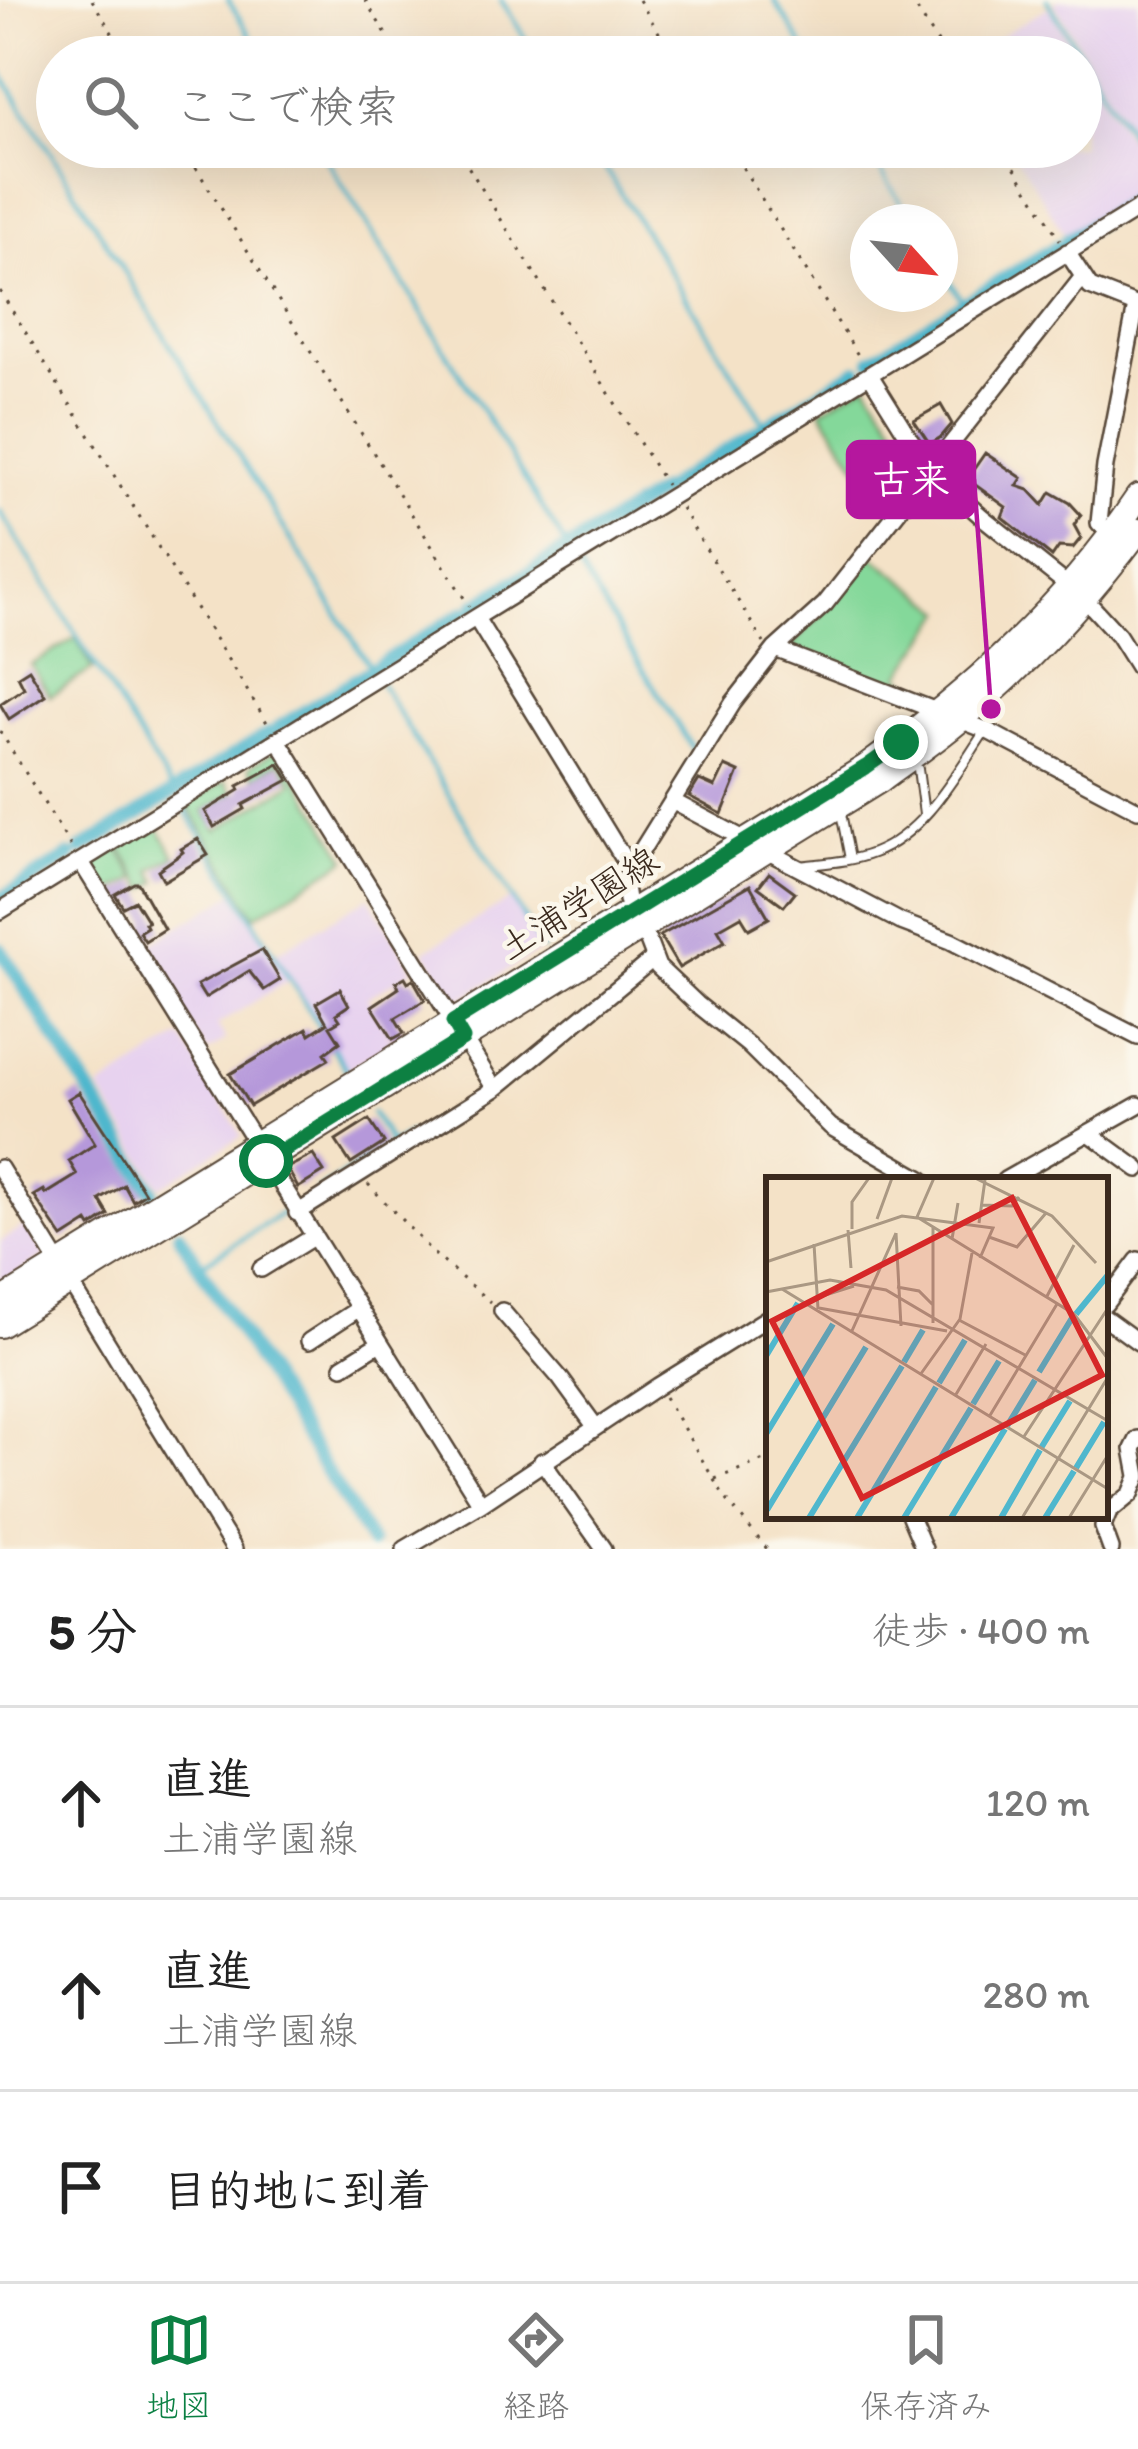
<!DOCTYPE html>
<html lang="ja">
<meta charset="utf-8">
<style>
:root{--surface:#fff;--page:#f2f2f2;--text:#222;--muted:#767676;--line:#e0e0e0;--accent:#0b8043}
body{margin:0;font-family:Itim,"Klee One",sans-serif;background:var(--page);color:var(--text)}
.compass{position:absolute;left:850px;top:204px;width:108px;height:108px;border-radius:50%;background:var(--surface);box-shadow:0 12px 48px #0002;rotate:117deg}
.stop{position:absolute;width:36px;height:36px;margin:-27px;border:9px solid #0b8043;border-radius:50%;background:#fff}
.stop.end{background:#0b8043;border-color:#fff;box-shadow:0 3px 12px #0008}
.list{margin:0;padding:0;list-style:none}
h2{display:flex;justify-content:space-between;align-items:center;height:156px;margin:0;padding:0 48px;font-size:51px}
h2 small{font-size:39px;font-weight:400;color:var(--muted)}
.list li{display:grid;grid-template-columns:78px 1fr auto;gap:36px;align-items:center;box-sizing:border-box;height:192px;padding:0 48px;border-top:3px solid var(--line)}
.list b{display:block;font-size:45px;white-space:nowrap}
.list p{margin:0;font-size:39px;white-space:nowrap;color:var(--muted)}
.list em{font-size:39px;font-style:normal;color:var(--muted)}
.icon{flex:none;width:66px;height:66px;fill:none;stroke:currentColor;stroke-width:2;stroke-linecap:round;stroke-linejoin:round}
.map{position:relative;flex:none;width:1138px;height:1549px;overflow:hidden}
.search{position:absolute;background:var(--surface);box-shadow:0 12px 48px #0002;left:36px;right:36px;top:36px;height:132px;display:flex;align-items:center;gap:30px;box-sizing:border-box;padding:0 42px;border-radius:66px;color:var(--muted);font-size:45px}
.sheet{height:732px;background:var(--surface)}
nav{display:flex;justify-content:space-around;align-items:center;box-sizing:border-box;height:168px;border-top:3px solid var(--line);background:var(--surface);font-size:33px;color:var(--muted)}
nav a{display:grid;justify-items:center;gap:6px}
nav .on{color:var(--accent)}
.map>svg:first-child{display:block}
.built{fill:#e7d2ef}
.green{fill:#84d89a;stroke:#60815c;stroke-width:3}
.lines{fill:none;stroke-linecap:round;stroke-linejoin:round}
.stream{stroke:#4fb7cd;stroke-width:4.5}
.canal{stroke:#4fb7cd;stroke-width:14}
.building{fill:#b598da}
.service-casing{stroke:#574637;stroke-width:12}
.minor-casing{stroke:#574637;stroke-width:20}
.primary-casing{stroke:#574637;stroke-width:28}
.path{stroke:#574637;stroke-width:3;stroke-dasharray:3 9;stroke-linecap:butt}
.service{stroke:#fff;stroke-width:8}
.minor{stroke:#fff;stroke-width:15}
.primary{stroke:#fff;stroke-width:24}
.route{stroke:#0b8043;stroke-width:15}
.labels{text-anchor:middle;stroke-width:9;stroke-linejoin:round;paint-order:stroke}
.street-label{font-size:36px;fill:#3b2a1e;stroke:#fbf7ec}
.inset-river{fill:none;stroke:#4fb7cd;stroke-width:6}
.inset-road{fill:none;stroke:#aa9883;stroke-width:3}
.view{fill:#d62828;fill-opacity:0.15;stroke:#d62828;stroke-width:6}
.inset-edge{fill:none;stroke:#3b2a1e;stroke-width:6}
.leader{fill:none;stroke:#b5179e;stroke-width:4.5}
.callout-dot{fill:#b5179e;stroke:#fbf7ec;stroke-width:4.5}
.callout{fill:#b5179e;stroke:#b5179e;stroke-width:4.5}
.callout-label{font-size:39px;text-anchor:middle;font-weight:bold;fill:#fff}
</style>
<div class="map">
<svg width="1138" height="1549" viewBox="0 0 1138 1549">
<rect width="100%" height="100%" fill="#fbf7ec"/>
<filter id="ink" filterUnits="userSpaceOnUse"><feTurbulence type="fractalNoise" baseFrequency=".00833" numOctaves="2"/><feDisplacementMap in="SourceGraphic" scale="24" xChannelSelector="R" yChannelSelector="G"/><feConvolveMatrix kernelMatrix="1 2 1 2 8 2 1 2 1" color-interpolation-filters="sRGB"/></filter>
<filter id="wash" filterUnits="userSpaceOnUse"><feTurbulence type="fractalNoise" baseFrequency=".004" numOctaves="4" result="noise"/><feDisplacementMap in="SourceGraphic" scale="48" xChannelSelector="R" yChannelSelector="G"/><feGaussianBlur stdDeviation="2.7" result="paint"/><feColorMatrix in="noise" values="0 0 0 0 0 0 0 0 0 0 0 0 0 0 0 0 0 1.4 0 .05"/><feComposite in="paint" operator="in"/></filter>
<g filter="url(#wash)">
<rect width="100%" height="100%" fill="#f4e2c7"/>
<path class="built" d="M1059,0h79v142l-84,-139z
M1048,7l30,50h-111z
M1081,61l57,94v34l-73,46 -55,-88h71z
M236,892l53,88 -72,45 9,15 -19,12 -64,-103z
M369,897l44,73 -46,28 25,44 -45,27 -71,-116z
M512,898l30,51 -86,53 -31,-51z
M181,1037l61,99 -82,51 -61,-98z
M26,1225l19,31 -45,27v-41z"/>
<path class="green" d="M867,383l39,59 -45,30 -40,-62z
M871,555l74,56 -45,65 15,10 -3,8 -122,-47 38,-40z
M76,638l17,31 -43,27 -19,-31z
M279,749l68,110 -92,57 -68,-112 39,-23 7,12 -29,18 13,19 76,-47 -13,-22 -25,16 -6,-10z
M156,824l19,32 -23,14 6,12 -12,7 -26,-43z
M117,846l20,33 -30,15 -19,-30z"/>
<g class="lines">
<path class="stream" d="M228,0l36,57
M501,0l36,57
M774,0l36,57
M1047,0l91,147
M0,71l372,599
M319,147l249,402
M592,147l174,279
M866,147l47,75
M940,265l24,39
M0,511l174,282
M577,563l117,188
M381,684l162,265
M183,806l139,225
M331,1045l17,27
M372,1113l19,31
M318,1191l92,-58
M198,1267l91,-58"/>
<path class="canal" d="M1066,241l72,-44
M872,360l186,-114
M671,485l186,-115
M475,606l188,-116
M278,728l187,-116
M82,849l188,-116
M0,899l70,-43
M0,949l152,242
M179,1234l192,309"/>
</g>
<g id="blocks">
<path class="building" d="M941,405l11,19 -11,13 -11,7 -16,-24z
M985,453l37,25 -5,8 12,4 14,15 8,-13 19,11 11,12 -7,10 7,13 -8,10 -14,-1 -7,10 -50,-40 4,-10 -39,-28z
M29,669l16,26 -36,24 -9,-15 24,-16 -6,-12z
M279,764l10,16 -46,25 2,4 -31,18 -9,-16 35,-21 -2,-4z
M725,766l14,6 -17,42 -33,-18 10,-16 16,7z
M198,839l10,16 -44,26 -6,-11 20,-14 5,-4 -2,-3z
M769,873l26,19 -11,14 -26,-19z
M134,883h4l26,46 -19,12 -6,-9 8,-5 -2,-4 3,-1 -13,-21 -12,6 -8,-13z
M750,885l19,33 -20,11 -8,-13 -23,13 7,12 -46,27 -19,-32z
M262,950l18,30 -16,10 -15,-19 -44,27 -8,-13z
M405,977l3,5 5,-3 12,21 -30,18 9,15 -11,6 -21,-33 27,-18 -3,-6z
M340,989l9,16 -13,9 4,6 -10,6 10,16 -15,11 4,6 -79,47 -20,-32 77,-46 3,6 17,-11 -11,-20z
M79,1092l66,101 -12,8 -9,-16 -24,15 9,15 -18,12 -3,-5 -25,16 -29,-42 10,-6 2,4 31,-19 -8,-14 26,-17 -27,-45z
M369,1120l15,23 -33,21 -15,-23z
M313,1155l11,17 -26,16 -11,-20z"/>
</g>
</g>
<g filter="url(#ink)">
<use href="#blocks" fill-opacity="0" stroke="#574637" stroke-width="3"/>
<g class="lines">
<defs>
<path id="service" d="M918,769l6,45
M842,818l8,41
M799,866c24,-3 51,-4 74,-13 51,-19 83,-79 112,-122"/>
<path id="minor" d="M1067,252l23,35 48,19
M870,375l60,96 51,45 104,83 33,36 20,32
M1111,535l-12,-12 6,-57 31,-160
M476,618l154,251
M775,649l211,81 152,80
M278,740l217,349
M672,801l229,121 50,19 187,96
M81,862l400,642
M0,911l1138,-702
M1089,1133l49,36
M0,1168l234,381
M923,1180l-92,-53 -83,-82 -51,-41 -39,-37 -15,-39 -16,-28 -2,-14 5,-17 103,-166 42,-54 50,-45 257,-326
M1005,1180l133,-75
M297,1213l198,-124 159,-131
M261,1269l52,-32
M1105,1304l33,-44
M502,1311l58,67 35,48
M1105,1318l33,24
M309,1341l49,-32
M343,1366l37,-23
M1138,1439l-5,10 5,27
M542,1461l62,88
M910,1516l14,33
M405,1549l76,-45 177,-118 111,-69
M1111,1549l-8,-22 6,-15 22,-18 7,-17"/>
<path id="primary" d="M0,1302l866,-535c107,-77 198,-160 272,-270
M0,1325l880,-545c27,-20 55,-39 81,-61 67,-55 125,-119 177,-188"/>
</defs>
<use href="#service" class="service-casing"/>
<use href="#minor" class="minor-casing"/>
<use href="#primary" class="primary-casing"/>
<path class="path" d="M92,0l35,57
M365,0l35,57
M639,0l35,57
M911,0l36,57
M183,147l286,459
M456,147l210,338
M730,147l131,213
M1002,147l58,93
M0,291l271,438
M681,508l83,135
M0,731l73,119
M368,1184l66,70 56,48
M665,1397l58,98 44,54
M715,1479l54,-21"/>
<use href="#service" class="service"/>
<use href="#minor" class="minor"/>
<use href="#primary" class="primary"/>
</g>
</g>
<g class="lines" filter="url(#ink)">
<path class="route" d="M266,1161l197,-122 -10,-17 413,-255 35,-25"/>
</g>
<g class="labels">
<g class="street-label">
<text transform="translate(578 903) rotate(-32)" y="13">土浦学園線</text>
</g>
</g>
<g transform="translate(766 1177)">
<rect width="342" height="342" fill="#f4e2c7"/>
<path class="inset-river" d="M310,137l32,-39M0,179l32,-53M138,185l19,-32M273,195l33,-54M173,206l26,-43M207,227l26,-43M241,249l28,-46M0,257l67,-110M275,271l29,-47M310,291l28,-46M1,333l99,-163M43,341l93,-152M91,341l79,-131M138,341l67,-110M185,341l54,-89M235,341l39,-68M279,341l29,-47"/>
<path class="inset-road" d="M209,1l77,38 44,47M216,28l30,1 7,-9M151,40l157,97 34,45M151,40l17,-39M111,42l15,-41M213,46l6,-43M167,50v96M86,52v-27l17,-24M82,53l3,38M130,56l5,93M223,60l28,10 29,-34M186,62l6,-36M48,67l4,65M0,85l136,-46 91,12 -13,30M131,110l22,4 14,14M16,112l326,200M0,115l64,-12 56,10 222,131M53,120l35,-11M280,121l28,-53M53,131l128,23M193,143l68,36M85,156l45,-100M154,198l40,-56 12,-66M189,219l31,-52M223,240l68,-113M257,261l85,-130M256,341l86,-141M303,341l39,-63"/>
<path class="view" d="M246,21l90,177 -240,123 -90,-177z"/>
<rect width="342" height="342" class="inset-edge"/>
</g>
<path class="leader" d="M991 709L974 479"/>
<circle class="callout-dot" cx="991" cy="709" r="12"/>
<rect class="callout" x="848" y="442" width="126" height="75" rx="12"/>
<g class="callout-label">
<text x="911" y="493">古来</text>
</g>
</svg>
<svg class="compass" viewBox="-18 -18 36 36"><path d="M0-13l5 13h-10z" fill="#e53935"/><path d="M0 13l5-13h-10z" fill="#767676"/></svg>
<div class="stop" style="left:266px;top:1161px"></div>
<div class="stop end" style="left:901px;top:742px"></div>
<div class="search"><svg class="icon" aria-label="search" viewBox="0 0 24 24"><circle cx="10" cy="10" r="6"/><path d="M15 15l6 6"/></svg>ここで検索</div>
</div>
<section class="sheet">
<h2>5 分<small>徒歩 · 400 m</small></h2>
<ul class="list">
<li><svg class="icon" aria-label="ahead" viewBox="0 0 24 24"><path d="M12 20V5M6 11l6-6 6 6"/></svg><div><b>直進</b><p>土浦学園線</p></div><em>120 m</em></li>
<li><svg class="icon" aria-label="ahead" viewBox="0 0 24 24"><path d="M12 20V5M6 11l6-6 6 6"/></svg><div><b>直進</b><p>土浦学園線</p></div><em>280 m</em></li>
<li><svg class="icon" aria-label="arrive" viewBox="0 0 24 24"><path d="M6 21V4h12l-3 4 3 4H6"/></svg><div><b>目的地に到着</b></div></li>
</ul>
</section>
<nav>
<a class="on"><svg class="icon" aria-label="map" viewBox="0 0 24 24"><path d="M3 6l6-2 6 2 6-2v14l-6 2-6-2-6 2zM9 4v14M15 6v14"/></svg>地図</a>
<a><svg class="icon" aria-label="directions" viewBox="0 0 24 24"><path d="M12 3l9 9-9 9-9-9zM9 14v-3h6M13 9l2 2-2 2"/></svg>経路</a>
<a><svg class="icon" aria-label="saved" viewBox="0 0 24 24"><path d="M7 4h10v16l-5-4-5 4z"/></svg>保存済み</a>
</nav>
